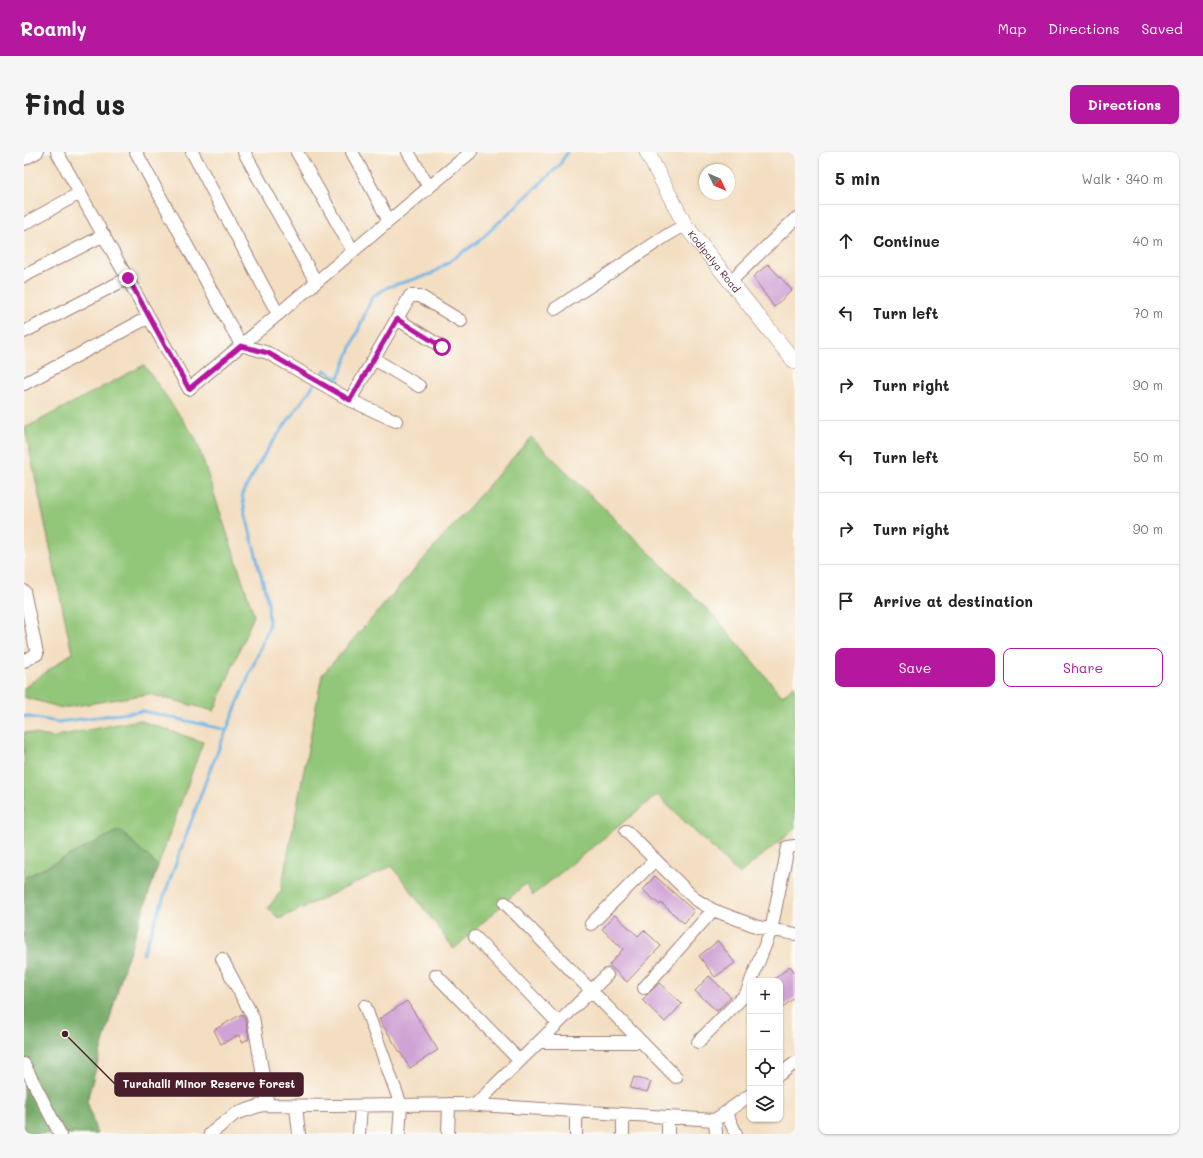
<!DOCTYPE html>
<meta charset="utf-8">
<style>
:root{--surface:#fff;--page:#f6f6f6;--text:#222;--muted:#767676;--line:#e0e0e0;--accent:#b5179e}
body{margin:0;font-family:Mali,sans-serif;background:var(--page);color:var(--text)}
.controls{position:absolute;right:12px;bottom:12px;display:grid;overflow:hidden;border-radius:8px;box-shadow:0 1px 3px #0004}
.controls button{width:36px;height:36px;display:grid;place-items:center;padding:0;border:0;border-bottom:1px solid var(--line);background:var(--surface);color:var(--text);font:20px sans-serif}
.compass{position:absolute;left:675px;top:12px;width:36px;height:36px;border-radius:50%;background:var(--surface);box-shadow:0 1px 3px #0004;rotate:134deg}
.stop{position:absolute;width:12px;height:12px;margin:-9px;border:3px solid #b5179e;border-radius:50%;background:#fff}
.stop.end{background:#b5179e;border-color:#fff;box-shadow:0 1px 4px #0008}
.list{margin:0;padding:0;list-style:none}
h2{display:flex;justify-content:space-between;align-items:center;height:52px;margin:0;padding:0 16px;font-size:17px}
h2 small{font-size:13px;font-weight:400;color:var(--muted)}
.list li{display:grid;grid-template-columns:26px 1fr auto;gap:12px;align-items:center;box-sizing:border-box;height:72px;padding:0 16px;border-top:1px solid var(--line)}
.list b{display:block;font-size:15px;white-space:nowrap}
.list em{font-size:13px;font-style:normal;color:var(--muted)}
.actions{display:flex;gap:8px;padding:12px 16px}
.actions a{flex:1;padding:9px 0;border:1px solid var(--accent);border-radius:8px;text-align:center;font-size:14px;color:var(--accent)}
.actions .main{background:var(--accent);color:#fff}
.icon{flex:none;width:22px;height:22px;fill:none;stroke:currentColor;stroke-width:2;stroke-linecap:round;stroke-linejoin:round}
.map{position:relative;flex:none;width:771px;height:982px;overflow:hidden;border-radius:8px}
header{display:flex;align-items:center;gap:24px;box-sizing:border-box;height:56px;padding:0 20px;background:var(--accent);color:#fff}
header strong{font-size:19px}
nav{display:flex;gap:22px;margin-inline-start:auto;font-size:14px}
.intro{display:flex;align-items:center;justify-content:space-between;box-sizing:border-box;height:96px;padding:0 24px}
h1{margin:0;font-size:28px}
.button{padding:10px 18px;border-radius:8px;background:var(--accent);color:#fff;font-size:14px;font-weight:700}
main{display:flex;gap:24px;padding:0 24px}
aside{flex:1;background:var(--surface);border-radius:8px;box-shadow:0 1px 3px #0004}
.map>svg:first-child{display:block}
.green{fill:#92c678;stroke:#6e7252}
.forest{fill:#75ab68;stroke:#60654a}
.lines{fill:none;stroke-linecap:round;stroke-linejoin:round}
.stream{stroke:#6db5e5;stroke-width:3}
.building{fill:#d0a3d6}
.minor-casing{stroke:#9e7e76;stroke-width:14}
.major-casing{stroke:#9e7e76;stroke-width:16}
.minor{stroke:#fff;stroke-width:12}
.major{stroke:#fff;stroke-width:15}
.route{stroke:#b5179e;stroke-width:5}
.labels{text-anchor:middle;stroke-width:3;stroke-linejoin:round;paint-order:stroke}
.street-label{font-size:10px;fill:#4a1f2b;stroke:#fdfcf7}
.leader{fill:none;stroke:#4a1f2b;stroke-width:1.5}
.callout-dot{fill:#4a1f2b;stroke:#fdfcf7;stroke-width:1.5}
.callout{fill:#4a1f2b;stroke:#4a1f2b;stroke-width:1.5}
.callout-label{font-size:11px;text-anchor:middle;font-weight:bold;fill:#fff}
</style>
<header>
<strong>Roamly</strong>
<nav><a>Map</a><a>Directions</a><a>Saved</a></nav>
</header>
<div class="intro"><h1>Find us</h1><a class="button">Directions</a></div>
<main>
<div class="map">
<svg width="771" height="982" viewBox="0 0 771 982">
<rect width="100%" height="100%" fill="#fdfcf7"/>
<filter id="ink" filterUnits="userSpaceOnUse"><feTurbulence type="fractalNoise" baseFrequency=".025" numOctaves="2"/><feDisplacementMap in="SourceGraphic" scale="8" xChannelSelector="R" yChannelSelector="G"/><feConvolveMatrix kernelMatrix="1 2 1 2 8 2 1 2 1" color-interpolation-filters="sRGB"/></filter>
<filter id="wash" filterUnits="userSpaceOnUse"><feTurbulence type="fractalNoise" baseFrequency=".012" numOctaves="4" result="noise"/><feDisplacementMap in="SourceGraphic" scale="16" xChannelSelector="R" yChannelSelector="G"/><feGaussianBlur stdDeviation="0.9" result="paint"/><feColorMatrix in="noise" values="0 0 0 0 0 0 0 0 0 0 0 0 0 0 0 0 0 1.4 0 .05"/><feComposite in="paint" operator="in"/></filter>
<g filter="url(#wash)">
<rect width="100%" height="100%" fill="#f3dec1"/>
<path class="green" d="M120,213l52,74 58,176 -40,96 -65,-17 -87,14 -38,-11v-9l48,-35 -47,-225z
M507,285l184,180 67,79 13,-11v144l-56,45 -82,-79 -124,100 -8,-11 -71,65 -62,-83 -113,53 -11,-11 13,-17 41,-216z
M115,568l64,22 -45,124 -38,-36 -96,48v-146l28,5z"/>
<path class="forest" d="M96,678l38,36 -34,102 -37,133 10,33h-73v-256z"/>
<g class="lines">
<path class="stream" d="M295,227l6,-9 13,9 34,-82 16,-10 43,-13 48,-33 80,-75 8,-14
M0,564l34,6 85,-11 84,19
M119,802l65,-179 61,-148 -1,-25 -23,-90 -3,-18 25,-44 48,-67"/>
</g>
<g id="blocks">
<path class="building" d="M744,112l24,26 -18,17 -21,-30z
M631,724l39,35 -10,12 -23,-20 -1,2 -17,-15z
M591,763l23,21 6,-6 17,16 -34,36 -18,-17 14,-16 -21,-20z
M694,789l17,22 -20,14 -16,-21z
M766,814l5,7v24l-15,13v-29h-8z
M685,824l22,21 -14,14 -22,-20z
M635,831l23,21 -17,18 -23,-22z
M383,849l31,49 -28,18 -31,-49z
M218,862l4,8 3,17 -7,3 -3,-7 -18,9 -7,-14z
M610,925l17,5 -4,10 -17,-4z"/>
</g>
</g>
<g filter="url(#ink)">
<use href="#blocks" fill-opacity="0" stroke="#9e7e76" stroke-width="1"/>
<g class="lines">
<defs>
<path id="minor" d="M33,0l132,237 282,-237
M112,0l105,193 27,8 82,47 60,-104h10l41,25
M168,0l86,162
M220,0l72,130
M273,0l56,99
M328,0l37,69
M384,0l21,35
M0,7l13,-7
M0,72l56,-31
M0,124l80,-41
M707,129l64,-62
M531,157l114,-75 16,-9
M373,167l45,28
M0,180l104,-54
M350,207l45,27
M0,232l125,-67
M326,248l46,21
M0,439l13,63 -13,7
M602,679l69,68 18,11 45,17 37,7
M481,751l171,174
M567,772l64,-64
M451,785l83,86
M198,807l31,58 15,88
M412,823l84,86
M727,829l20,-51 17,-83 7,-1
M620,836l69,-78
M341,854l36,99 -2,29
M515,890h103
M674,890l48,-48 4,-10
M0,912l36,70
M756,922l15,-11
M452,952l131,-129
M272,954l3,28
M552,959v23
M702,960l10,22
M644,965v17
M691,968l1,14
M186,982l25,-20 27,-9 75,1 125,-2 253,16 35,-25
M335,982l2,-28
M424,982l1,-30
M599,982v-20"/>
<g id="major">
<path id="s1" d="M623,0l38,73 110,137"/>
</g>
</defs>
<use href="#minor" class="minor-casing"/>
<use href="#major" class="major-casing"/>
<use href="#minor" class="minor"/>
<use href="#major" class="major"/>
</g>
</g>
<g class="lines" filter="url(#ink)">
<path class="route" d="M104,126l61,111 52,-43 27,7 82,47 47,-81 45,28"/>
</g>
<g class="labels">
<g class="street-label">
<text dy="4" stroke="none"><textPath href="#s1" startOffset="129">Kodipalya Road</textPath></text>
</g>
</g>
<path class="leader" d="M41 882L91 932"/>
<circle class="callout-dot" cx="41" cy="882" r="4"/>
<rect class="callout" x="91" y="921" width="188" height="23" rx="4"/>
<g class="callout-label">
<text x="185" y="936">Turahalli Minor Reserve Forest</text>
</g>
</svg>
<div class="controls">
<button>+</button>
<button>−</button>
<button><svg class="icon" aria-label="locate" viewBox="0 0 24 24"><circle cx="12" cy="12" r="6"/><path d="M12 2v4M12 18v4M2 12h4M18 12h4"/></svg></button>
<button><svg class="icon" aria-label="layers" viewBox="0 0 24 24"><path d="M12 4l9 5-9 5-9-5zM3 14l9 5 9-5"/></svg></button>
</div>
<svg class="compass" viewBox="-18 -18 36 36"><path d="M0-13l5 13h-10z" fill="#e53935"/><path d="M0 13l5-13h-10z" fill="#767676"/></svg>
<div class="stop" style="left:418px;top:195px"></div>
<div class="stop end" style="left:104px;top:126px"></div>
</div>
<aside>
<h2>5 min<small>Walk · 340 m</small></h2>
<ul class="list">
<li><svg class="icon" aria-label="ahead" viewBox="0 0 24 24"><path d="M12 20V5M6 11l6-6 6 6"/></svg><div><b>Continue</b></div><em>40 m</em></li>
<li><svg class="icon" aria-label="left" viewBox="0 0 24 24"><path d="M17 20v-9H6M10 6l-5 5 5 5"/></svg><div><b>Turn left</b></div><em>70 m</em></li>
<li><svg class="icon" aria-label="right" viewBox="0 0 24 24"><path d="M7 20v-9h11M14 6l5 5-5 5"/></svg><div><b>Turn right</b></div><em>90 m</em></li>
<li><svg class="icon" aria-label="left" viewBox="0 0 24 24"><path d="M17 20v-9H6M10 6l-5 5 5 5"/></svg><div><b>Turn left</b></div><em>50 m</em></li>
<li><svg class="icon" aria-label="right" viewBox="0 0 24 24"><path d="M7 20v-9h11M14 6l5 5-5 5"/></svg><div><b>Turn right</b></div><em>90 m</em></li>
<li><svg class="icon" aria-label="arrive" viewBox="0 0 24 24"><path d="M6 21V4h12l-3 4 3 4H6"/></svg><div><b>Arrive at destination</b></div></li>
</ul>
<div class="actions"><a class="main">Save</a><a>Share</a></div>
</aside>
</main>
